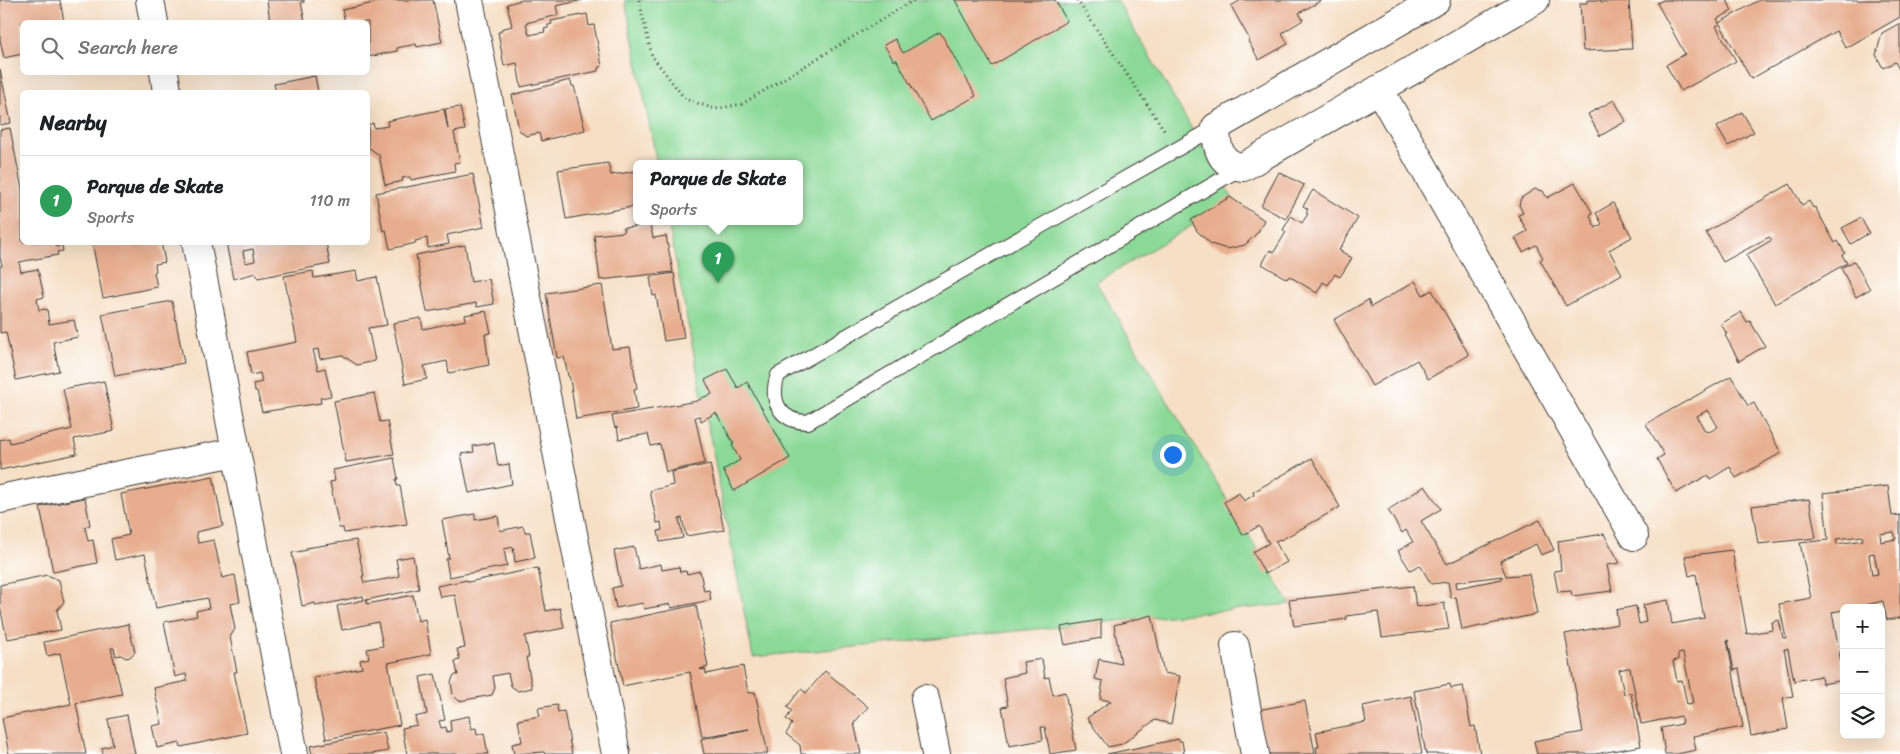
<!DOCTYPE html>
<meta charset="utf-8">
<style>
:root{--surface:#fff;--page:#f2f2f2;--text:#202124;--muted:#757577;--line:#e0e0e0;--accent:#7c3aed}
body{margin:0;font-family:Sriracha,sans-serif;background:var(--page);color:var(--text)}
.controls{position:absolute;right:15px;bottom:15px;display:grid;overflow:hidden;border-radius:8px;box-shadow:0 5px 20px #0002}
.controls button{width:45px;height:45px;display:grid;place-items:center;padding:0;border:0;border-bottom:1px solid var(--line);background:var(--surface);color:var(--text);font:25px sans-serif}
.you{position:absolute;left:1172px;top:454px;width:18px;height:18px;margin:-12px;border:4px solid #fff;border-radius:50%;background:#1a73e8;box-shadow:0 0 0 8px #1a73e833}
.badge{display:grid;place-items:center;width:32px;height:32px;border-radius:50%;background:var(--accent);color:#fff;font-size:16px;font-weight:700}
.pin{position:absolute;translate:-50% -41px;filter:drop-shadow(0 1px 2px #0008)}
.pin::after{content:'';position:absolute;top:26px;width:18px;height:15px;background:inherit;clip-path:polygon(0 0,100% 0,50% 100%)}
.popup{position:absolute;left:633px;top:160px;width:170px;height:65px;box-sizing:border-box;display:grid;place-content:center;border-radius:8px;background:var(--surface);filter:drop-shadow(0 1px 4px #0005);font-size:16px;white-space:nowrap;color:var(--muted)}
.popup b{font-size:19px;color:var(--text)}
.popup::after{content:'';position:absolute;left:50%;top:100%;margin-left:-10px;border:10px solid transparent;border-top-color:var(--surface)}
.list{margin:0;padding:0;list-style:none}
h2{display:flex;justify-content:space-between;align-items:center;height:65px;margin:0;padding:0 20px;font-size:21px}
h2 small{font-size:16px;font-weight:400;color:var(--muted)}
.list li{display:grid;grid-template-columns:32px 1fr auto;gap:15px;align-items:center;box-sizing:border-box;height:90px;padding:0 20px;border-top:1px solid var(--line)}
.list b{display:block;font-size:19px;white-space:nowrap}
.list p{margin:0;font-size:16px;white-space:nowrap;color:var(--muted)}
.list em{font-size:16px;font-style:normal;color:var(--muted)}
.icon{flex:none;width:28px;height:28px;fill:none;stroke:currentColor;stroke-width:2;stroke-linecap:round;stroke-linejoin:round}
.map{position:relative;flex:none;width:1900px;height:754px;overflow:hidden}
.search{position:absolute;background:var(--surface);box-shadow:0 5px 20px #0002;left:20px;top:20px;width:350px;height:55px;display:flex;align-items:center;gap:12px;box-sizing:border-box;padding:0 18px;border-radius:8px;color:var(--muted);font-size:19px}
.panel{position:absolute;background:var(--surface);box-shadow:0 5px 20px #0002;left:20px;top:90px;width:350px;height:155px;border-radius:8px}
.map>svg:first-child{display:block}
.green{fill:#8bd997;stroke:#547a5a}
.building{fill:#e7ad8e;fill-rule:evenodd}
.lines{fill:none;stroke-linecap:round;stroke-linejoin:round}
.service-casing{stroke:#3d3935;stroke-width:16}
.minor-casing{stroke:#3d3935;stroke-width:30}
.path{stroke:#3d3935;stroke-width:3;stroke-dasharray:1 4;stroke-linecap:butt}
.service{stroke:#fff;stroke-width:14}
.minor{stroke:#fff;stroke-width:28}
</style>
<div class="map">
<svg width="1900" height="754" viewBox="0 0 1900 754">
<rect width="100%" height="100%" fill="#fff"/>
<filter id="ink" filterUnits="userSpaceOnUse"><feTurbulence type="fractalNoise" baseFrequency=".02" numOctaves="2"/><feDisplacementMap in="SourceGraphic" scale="10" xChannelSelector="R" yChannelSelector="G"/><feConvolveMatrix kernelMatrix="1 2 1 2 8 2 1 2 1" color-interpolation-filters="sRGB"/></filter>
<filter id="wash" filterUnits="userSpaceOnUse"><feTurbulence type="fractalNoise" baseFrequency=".0096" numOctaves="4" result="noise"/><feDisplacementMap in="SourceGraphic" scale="20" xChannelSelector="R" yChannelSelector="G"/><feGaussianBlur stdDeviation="1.12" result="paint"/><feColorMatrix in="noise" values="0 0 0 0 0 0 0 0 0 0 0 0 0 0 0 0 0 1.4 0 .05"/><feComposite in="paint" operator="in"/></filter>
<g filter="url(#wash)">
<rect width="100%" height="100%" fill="#f6dfc5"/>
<path class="green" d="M625,0h492l117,201 -138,81 194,322 -537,53 -85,-435h131v-58h-142z"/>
<g id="blocks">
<path class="building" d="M0,0h60l4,22h-42v32l-18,4 -4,-18z
M267,0h37v2h-3l4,20h-35z
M387,0h46l9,42 -25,5 -1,-3 -19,4v3l-29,6v-35h-23l-3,-12z
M522,0h61l-27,6 2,9 -32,8 3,12 16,-3 -1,-3 4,-1v-3l4,-1 -1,-3 36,-7 2,12 5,-1 8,41 -4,2v3l-77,16 -4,-24 -13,3 -6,-34h3v-3l11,-3 -5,-22z
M955,0h100l12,21 -75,45z
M1241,0h81l-23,13 4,7 -21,13 6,11 -29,16 -11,-19 2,-1 -19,-34z
M1587,0h14v2l28,-1 3,48 -49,2 -3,-48h7z
M1663,0h64l5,11 -15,8 2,4 40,-23h141v17l-54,31 -10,-17 -85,48 -31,-55 -4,2 20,35 -55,30 -15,-26 19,-11 -28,-51z
M1900,23v48l-5,-9 -12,6 -7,-13 6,-22z
M940,32l36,64 -45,25 -35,-62 -2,2 -10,-16 11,-6 8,14z
M0,69l11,54 -11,2z
M315,76l3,16h-42l-2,-8z
M570,80l2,6h2l11,44 -44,11 -2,-8 -13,3 -7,-6 -7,-35z
M1614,100l12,21 -26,15 -12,-22z
M460,107l5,23 -11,2 6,30 -6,1 1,8 -44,9 -1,-3 -8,1 1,3 -18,4 -6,-30 -11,-8v-22l5,-2 1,5 14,-2 -1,-5 57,-12 4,20 -3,-20z
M1742,112l12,20 -26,14 -11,-19z
M10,128l12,61v53h33l1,5 6,-2 1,6 -6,1 1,3 -39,7 2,10 17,-3 6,28 -7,2 2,11 8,-1 2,15 25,-4 4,17 -25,5 6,29 -43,9 -10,-48 -6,1v-67h2l-2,-9v-127z
M608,163l3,12 26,-4v35l-71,13 -8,-49z
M1279,172l25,13 -18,34 -25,-13z
M473,174l11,53 -37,8 2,9 -21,4 -1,-10 -12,3 1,2 -26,6 -4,-19 -3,1 -7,-38z
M1575,183l17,29 -2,4 6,12 6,-4 -6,-11 17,-10 19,34 -23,13 13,24 -56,32 -26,-46 3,-2 -7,-13 -13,7 -8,-14 12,-7 -9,-16 5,-2 -4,-8 2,-7 14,-9 8,2 4,7z
M1790,184l12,21 7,-4 4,7 2,-1 20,36 3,-2 7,12 -3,2 5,8 -72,41 -29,-49 26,-15 -3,-3 -46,25 -17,-30z
M1313,190l45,28 -19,32 13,8 -12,19 -5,-3 -7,11 -5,-3 -6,11 -28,-17 -2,3 -25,-15 8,-14 4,2 12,-20 -3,-2 8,-14 11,7 6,-9 -2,-1 2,-4 -5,-3z
M1230,197l34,23 -6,12 -13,13 -18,4 -16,-5 -14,-13 -6,-11z
M1861,218l8,15 -18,11 -9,-16z
M650,225l3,13 13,-2 7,36 -73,8 -6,-45 30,-3 -1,-4z
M92,242h69l4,20 -10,2 1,7 -2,1 3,15 -54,11z
M226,242h100l4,22 -72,14 -2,-5 -23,6zM253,249l2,12 -10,2 -2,-12z
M465,245l6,37 18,-3 5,25 -17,3 -1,-4 -49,9 -11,-57z
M1854,261l16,28 -14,8 -15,-29z
M313,271l1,7 42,-7 2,10 19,-4 10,48 -19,3 7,33 -18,4 -15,-10 -22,4 -2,-10 -5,1 5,20 7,-2 6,28 -11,2 1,5 -59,9 -5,-21h-2l-2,-7 9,-2 -2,-9 -9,2 -4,-23 50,-10 -13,-66z
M674,273l10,65 -20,3 -8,-46 -3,1 -3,-19z
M1415,281l8,14 9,-5 37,65 -41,24 -11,-19 -45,26 -38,-66 34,-20 3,7z
M602,285l10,64 18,-2 7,41 -3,1 3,20 -61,10 -6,-40 -1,-3h-1l-4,-19 -7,1 -11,-65z
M172,301l12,62 -69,13 -13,-62z
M486,311l5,22 -6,1 4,31 -40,8 -2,-12 -23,5 3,13 -22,5 -12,-61 28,-5 2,11 43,-9 -1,-5z
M1741,312l6,10 3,-1 15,25 -26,15 -14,-26 2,-1 -6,-10z
M727,369l11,19 9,-6 43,76 -56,33 -11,-21 17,-10 -8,-15 2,-1 -18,-31 -15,8 -1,-5 -5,1 10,46 -39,9 -6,-28 -9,2 -3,-12 -29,5 -2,-12 -2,1 -3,-12 85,-15 9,-5 1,1 5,-3 -7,-14z
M1731,376l17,30 6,-3 27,50 -45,25 -6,-11 -20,12 -2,-4 -32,18 -19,-34 7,-4 -18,-31zM1708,410l10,17 -9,5 -4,-1 -8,-15z
M104,381l10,50 -40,8 3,15 -77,16v-30l9,-2 1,5 62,-14 -9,-40z
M374,393l6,29 7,-1 7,33 -48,8 -12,-61z
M494,443l4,23 11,-2 3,20 -43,9 -8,-39 13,-2 -1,-6z
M394,458l4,21h-2l1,7h3l7,38 -63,9 -1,-5h-4l-9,-46 5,-1 -2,-11z
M1312,458l28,49 -59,33 -1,-1 -5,2 12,21 -22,12 -12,-22 16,-9 -10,-17 -16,9 -19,-33 15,-9 5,8 10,-6 -1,-3z
M710,464l14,66 -38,6 -4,-18 -3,1 4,19 -23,4 -2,-11 4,-1 -1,-8 -4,1 -7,-32 23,-6 -2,-13z
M213,476l10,50 -27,6 2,11 16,-3 8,38 13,-3 5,27 -10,2 5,25 -5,8 7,35h-3l13,61 -66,14 -1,-4 -23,5 -5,-22 10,-2 -8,-36 33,-7 -1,-7 -11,3 -11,-55 33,-6 -1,-5 13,-3 -2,-10 -51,10 -11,-54 -30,6 -4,-21 18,-4 -8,-41z
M1425,486l16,23 -20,12 26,43 93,-44 14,30 -13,5 -5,-11 -36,17 6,15 23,-2 8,40 -75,16 -6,-33 -5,1 -3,-16 -17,2 -11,-19 -10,5 -12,-19 15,-9 -7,-12 -4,3 -14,-23zM1502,576v3l-45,9 -1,-6z
M1888,486l4,30 8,-1v103l-13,2 -4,-19 -30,7h-9v2l-12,2 12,68 -22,4 -1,-8 -27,5 -6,-32h-4l9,47 -10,2 5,31 -37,7 -12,-67 -5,1 -6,-30h-1l16,87 -50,9 3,14 -19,4h-12l-4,-26 21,-4 -1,-8 -40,8 -11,-56h-3l-8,2 5,24 7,-1 10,53 -46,8h-58l-3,-13 49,-9 -18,-98 53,-10 -2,-14 20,-4 3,18 7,-2 -3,-17 25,-5 4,24 32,-6 -8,-44 -7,2 -4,-20 47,-6 15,84 26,-4 -1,-8 7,-2 4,18h3l-7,-34 32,-6 -11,-55 28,-3 -5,-47zM1894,532l2,7 -15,3 -1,-8zM1862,536l1,4 -26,4 -1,-5zM1874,553l4,21 -6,1 -3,-21zM1683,653l10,50 -6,1 -5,-24 -5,1 -4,-20 5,-1v-6z
M85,498l5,27 -5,2 3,14 5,-1 4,23 -44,9 -13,-65z
M1809,499l7,39 -58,6 -6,-38z
M475,514v6l23,-4 2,15 23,-5 2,6h5l5,26 -20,4 -2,-15 -9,2 3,17 -58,11 -3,-18 3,-1 -7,-38z
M1604,534l16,29 -13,2 5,26 -40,5 -1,-5 -13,1 -4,-21 7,-1 -3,-29z
M356,540l8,36h-2l2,7 34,-6 1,-2 -3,-16 17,-3 6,33 -53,11 1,4 46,-9 5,26 7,-2 6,35 -43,9 12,62 -74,14 -12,-61 48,-10 -2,-8 9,-2 -2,-9 16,-3 -5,-24 -36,8 -5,-24 27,-6 -1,-4 -47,10 -1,-3 -13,3 -10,-53 15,-3 -1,-2z
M634,547l5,22 22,-5 1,6 17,-3 1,5 6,-1 1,3 13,-3 4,20 5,-1 2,10 -40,8v-4l-27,5 -1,-6 -27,5 -4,-20 9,-2 -7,-35z
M538,568l8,43 14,-3 4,20 -39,8 4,21h-3l6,31 -14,3 -7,-5 -3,-13 -15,3 2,12 -3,7 -33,6 -6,-6 -2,-13 3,-7h4l-3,-14 5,-1 -3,-11 8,-1 -10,-53 -15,2 -3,-11 30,-6 1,2z
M47,575l12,5 5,22 -7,8 4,20 -54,9 -7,-32v-22z
M1413,586l3,21 28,-4 5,26 -67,8 -4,-25 -32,4 1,3 -53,7 -5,-26z
M696,605l12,62 -8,2 1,1 4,-1 1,5 37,-8 5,27 7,-1 13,62h-64l-3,-15 48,-10 -47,8 -12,-65 -67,14 -13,-63z
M1152,615l12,58 16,3 -9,48 -16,-4 -33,24 -14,3 -21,-29 24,-17 -11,-2 3,-18 -8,-2 4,-20 22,5 -7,-39z
M1101,620v18l-36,7 -4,-18z
M128,624l7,28 -5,5 -4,1 -5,-3 -5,1 -2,-8h-3l11,46 -46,9 10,51h-77l-7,-36 69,-14 -11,-51 -13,3 -3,-14z
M1042,659l3,19 4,-1 4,18 12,-3 11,58 -26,4 -5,-27h-4l2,13 -34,6 -7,-39 6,-1 -5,-28 22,-5 -2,-11z
M825,671l43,36 -14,16 7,31h-60l-1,-9 -14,-11 6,-10 -6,-5 6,-8 -5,-4 14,-18 5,4z
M435,674l10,46 -6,1 2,7 5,-1 1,5 4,-1 -1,-11 19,-4 2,13 5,-1 1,7 7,-2 4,21h-81l-5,-26 15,-3 -2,-8 12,-3 -7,-37z
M1450,684l1,4 12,-2 8,41 4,-1 5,28h-54l-12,-63z
M1411,696l11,58h-105l-1,-7h3l-3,-15 50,-10 -3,-16z
M1305,701l10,53h-49l-8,-44z
M557,705l1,7 6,-1 8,43h-27l-1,-2 -30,2 -2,-10 10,-2 -4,-22 22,-4 -2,-8z
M127,715l8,39h-32l-1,-6 11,-3 -5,-26z
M384,732l4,19 -17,3h-59l-2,-8z
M1179,739v2h3l2,13h-77z"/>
</g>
</g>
<g filter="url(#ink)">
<use href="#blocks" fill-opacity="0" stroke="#3d3935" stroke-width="1"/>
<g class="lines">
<defs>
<path id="service" d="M1216,127l-438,248c-9,26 2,47 30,47l433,-254"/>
<path id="minor" d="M150,0l4,22
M469,0l147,754
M1436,0l-220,127c0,20 4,38 27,40l292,-167
M164,72l3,20
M1379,89l255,447
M196,242l98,512
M0,499l235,-47
M1235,646l20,108
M925,699l11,55"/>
</defs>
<use href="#service" class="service-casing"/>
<use href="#minor" class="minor-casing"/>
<path class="path" d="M639,0l13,56 33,43 30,10 27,-5 172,-104
M1077,0l88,131"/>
<use href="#service" class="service"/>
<use href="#minor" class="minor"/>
</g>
</g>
</svg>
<div class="controls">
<button>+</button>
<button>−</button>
<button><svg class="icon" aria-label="layers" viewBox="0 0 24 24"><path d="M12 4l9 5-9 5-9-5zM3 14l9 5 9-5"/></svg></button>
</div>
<div class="you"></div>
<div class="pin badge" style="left:718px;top:283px;background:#2e9e5b">1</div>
<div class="popup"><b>Parque de Skate</b>Sports</div>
<div class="search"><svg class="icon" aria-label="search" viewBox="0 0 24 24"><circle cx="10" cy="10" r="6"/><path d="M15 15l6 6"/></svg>Search here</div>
<section class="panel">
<h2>Nearby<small></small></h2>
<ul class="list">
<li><span class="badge" style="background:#2e9e5b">1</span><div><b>Parque de Skate</b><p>Sports</p></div><em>110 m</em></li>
</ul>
</section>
</div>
